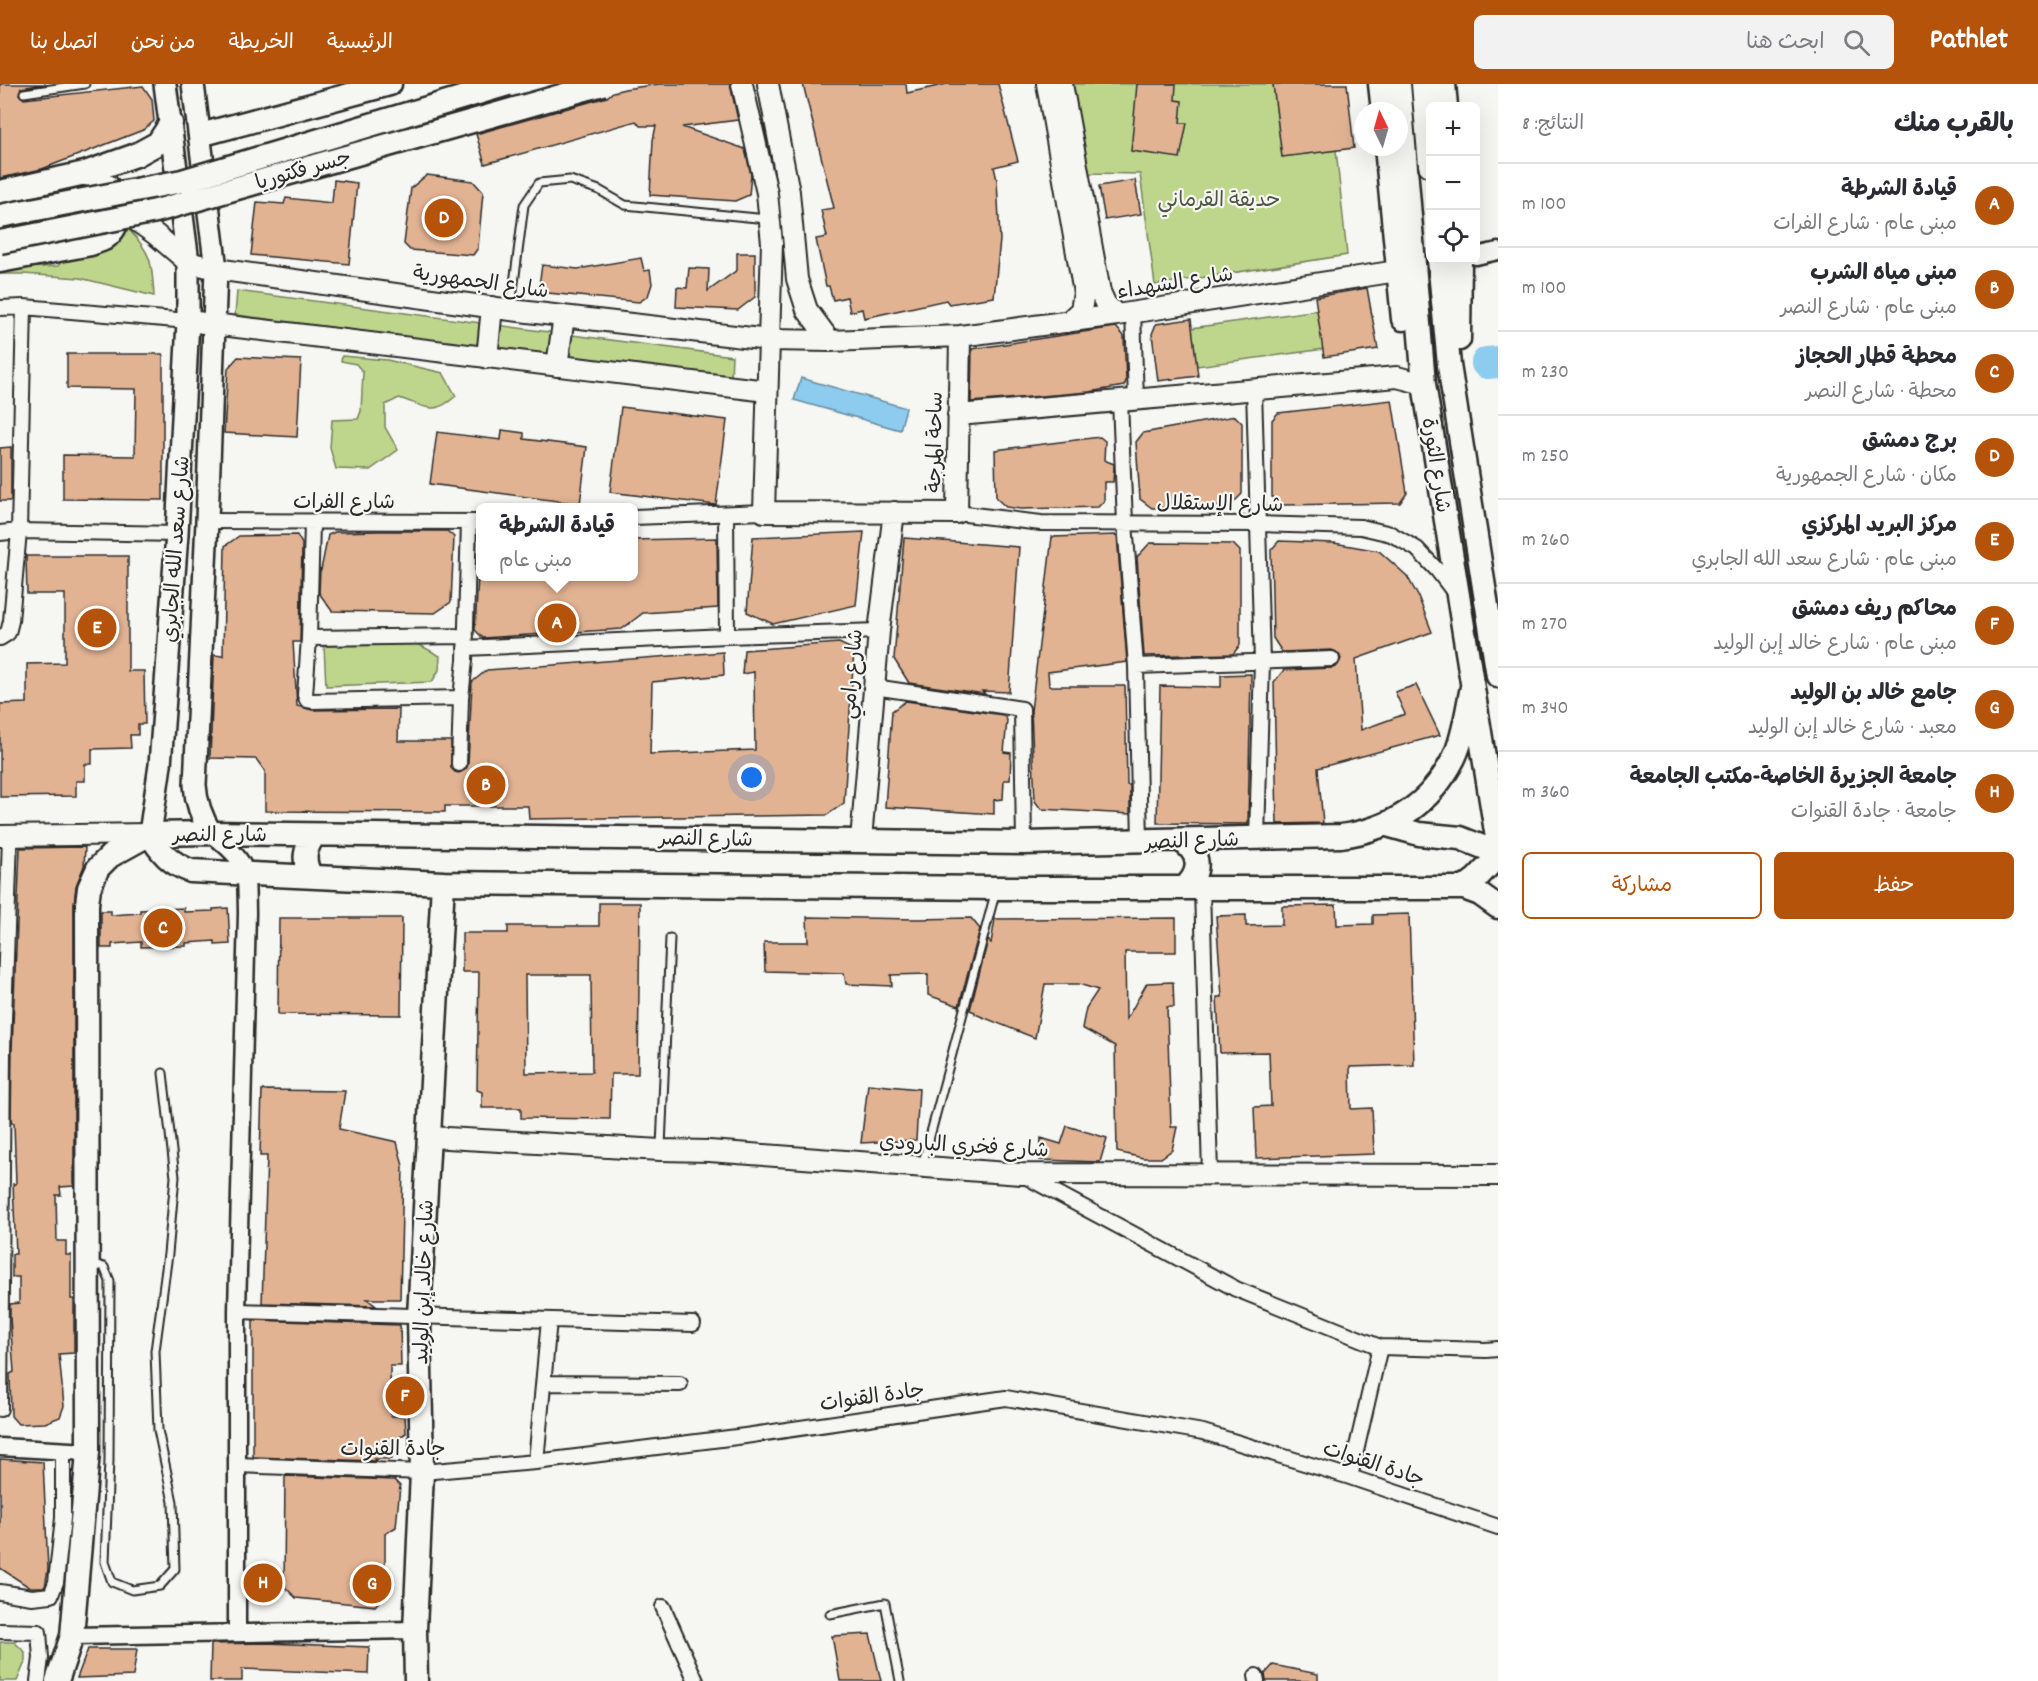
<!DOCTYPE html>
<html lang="ar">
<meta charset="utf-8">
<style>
:root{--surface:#fff;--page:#f2f2f3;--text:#2b2b33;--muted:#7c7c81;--line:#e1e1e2;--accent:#b45309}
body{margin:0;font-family:Dekko,"Playpen Sans Arabic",sans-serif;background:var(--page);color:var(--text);direction:rtl}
.controls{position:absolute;right:18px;top:18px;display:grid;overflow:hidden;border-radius:9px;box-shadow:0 6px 24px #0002}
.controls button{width:54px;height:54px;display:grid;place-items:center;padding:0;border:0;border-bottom:2px solid var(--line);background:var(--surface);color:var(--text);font:30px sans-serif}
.compass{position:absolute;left:1354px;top:18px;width:54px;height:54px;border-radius:50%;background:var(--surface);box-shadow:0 6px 24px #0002;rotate:355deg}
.you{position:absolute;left:752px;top:694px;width:21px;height:21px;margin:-15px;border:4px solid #fff;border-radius:50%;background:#1a73e8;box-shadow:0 0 0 9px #1a73e833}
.badge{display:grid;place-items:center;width:39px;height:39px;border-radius:50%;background:var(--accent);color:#fff;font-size:20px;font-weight:700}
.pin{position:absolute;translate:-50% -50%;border:3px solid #fff;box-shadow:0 2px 6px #0006}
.popup{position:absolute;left:476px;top:419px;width:162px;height:78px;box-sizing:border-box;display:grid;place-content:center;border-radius:9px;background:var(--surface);filter:drop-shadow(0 2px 4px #0005);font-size:20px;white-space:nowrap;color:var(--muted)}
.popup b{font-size:22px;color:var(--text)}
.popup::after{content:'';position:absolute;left:50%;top:100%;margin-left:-12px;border:12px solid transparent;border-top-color:var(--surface)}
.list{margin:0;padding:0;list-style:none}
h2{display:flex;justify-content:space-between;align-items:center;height:78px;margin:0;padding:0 24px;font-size:26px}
h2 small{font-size:20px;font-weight:400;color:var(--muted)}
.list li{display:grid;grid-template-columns:39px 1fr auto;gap:18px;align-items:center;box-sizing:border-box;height:84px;padding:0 24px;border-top:2px solid var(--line)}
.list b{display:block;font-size:22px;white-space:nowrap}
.list p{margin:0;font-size:20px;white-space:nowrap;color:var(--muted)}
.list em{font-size:20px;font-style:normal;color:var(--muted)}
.actions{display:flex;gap:12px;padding:18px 24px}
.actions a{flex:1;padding:14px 0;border:2px solid var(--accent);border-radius:9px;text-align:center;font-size:21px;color:var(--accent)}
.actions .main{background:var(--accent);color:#fff}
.icon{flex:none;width:33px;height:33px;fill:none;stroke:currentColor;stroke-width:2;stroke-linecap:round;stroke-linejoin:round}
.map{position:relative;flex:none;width:1498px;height:1597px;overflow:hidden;direction:ltr}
header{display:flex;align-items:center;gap:36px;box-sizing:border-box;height:84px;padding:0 30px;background:var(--accent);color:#fff}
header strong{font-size:28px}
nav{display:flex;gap:33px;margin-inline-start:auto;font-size:21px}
.search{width:420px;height:54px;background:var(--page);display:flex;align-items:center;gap:15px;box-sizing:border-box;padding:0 21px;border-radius:9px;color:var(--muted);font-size:22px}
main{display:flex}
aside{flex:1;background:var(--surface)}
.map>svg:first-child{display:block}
.green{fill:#bed68c;stroke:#74805c;stroke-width:1.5}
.water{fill:#8dccee;stroke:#668ca0;stroke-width:1.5}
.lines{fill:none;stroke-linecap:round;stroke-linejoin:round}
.river{stroke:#8dccee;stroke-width:32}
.building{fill:#e2b393;stroke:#2b2b2b;stroke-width:1.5;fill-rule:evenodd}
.service-casing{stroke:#2b2b2b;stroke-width:11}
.minor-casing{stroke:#2b2b2b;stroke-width:18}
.tertiary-casing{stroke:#2b2b2b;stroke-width:21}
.secondary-casing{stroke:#2b2b2b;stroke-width:24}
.primary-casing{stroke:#2b2b2b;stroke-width:26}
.trunk-casing{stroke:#2b2b2b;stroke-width:27}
.service{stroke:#f6f6f2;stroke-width:7}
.minor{stroke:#f6f6f2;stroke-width:14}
.tertiary{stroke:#f6f6f2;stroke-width:16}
.secondary{stroke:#f6f6f2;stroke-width:20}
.primary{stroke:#f6f6f2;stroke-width:21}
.trunk{stroke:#f6f6f2;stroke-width:22}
.trunk-bridge-casing{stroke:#2b2b2b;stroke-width:27;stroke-linecap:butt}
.trunk-bridge{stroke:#f6f6f2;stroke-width:22}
.labels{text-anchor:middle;stroke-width:4.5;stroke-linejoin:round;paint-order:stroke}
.street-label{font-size:21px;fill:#2b2b2b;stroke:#f6f6f2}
.park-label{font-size:21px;fill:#505643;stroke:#f6f6f2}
</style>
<header>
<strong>Pathlet</strong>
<div class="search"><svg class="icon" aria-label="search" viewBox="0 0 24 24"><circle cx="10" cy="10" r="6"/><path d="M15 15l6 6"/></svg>ابحث هنا</div>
<nav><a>الرئيسية</a><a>الخريطة</a><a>من نحن</a><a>اتصل بنا</a></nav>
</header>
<main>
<aside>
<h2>بالقرب منك<small>النتائج: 8</small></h2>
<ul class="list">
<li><span class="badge">A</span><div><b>قيادة الشرطة</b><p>مبنى عام · شارع الفرات</p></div><em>100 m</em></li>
<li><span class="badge">B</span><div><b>مبنى مياه الشرب</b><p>مبنى عام · شارع النصر</p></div><em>100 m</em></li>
<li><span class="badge">C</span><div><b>محطة قطار الحجاز</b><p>محطة · شارع النصر</p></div><em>230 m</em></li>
<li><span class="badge">D</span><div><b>برج دمشق</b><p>مكان · شارع الجمهورية</p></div><em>250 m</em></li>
<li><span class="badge">E</span><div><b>مركز البريد المركزي</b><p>مبنى عام · شارع سعد الله الجابري</p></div><em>260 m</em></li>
<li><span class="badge">F</span><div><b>محاكم ريف دمشق</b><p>مبنى عام · شارع خالد إبن الوليد</p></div><em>270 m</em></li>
<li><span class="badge">G</span><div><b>جامع خالد بن الوليد</b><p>معبد · شارع خالد إبن الوليد</p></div><em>340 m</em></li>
<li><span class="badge">H</span><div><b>جامعة الجزيرة الخاصة-مكتب الجامعة</b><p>جامعة · جادة القنوات</p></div><em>360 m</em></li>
</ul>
<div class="actions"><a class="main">حفظ</a><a>مشاركة</a></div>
</aside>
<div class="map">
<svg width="1498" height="1597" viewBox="0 0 1498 1597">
<rect width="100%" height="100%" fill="#f6f6f2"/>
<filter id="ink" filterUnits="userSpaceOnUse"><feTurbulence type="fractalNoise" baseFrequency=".0167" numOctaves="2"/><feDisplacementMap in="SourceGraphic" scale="12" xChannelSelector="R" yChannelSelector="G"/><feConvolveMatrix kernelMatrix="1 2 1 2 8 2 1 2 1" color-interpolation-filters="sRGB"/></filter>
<g filter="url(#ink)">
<path class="green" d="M1071,0h202l9,73 54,-7 11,105 -192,30 -15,-111 -51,-1z
M129,146c23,23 23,34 25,66l-74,-18 -57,-4h-23v-3l10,-2 48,-3 20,-25z
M237,207l495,65 -1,22 -496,-63z
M1318,226l6,39 -127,17 -5,-38z
M342,272l45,4 56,13 13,23c-24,21 -30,10 -57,2l-14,7v22l13,23 -28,20 -34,-1 -6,-21 2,-28 26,-1 3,-8 2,-39 -7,-8 -15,-3z
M416,559l24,13 -1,14 -7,12 -106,4 -2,-40z
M0,1558h14l11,10v10l-8,19h-17z"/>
<path class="water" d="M801,294l105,30 -6,22 -106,-30z"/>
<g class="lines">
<path class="river" d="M1487,279l11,-1"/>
</g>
<path class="building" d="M0,0h46l-25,4 -2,6 5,5 119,-13 9,13 2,22 -11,9 -101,39 -42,9z
M659,0h71l8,36 -56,7 63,22 6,26 -2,20 -14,6 -85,-6 3,-55 3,-14h-16l-4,-5 -151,43 -9,-30 131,-37 6,-5 12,-3z
M803,0h103l1,9 40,-9h51l20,77 -24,6 3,13 3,60 -6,57 -45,7 -3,-4 -82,18 -2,-9 -12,3 -3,-15 -14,3 -4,-14h-3l-10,-47 11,-2 -6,-27 13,-2z
M1137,0h39l-1,16 7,1 -2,22h7l-7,35 -49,-7z
M1273,0h74l7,64 -72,9z
M427,91l46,6 10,11 -5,56 -5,7 -63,-5 -6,-6 7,-56z
M334,96l23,3 -8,81 -98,-9 6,-53 27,2 2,-6 46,5z
M1135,96l6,34 -36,6 -6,-34z
M737,169h18v44l-17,13 -62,-3 1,-20 10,1 2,-20 20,1 -1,22 29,-21z
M641,174l3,13 6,-1 2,14 -4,12 -9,6 -101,-10 4,-27 36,4z
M1367,204l11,61 -54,8 -9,-60z
M1191,235l7,57 -40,5 -6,-47 4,-10z
M1116,243l8,9 2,45 -2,5 -35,6 -118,10 1,-53z
M67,270h96v146l-100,-1v-44l72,1 1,-67 -69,-1z
M238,273l63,3 -4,77 -73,-4 4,-65z
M1392,316l15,93 -7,10 -119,2 -9,-8v-77l6,-7z
M621,323l106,13 -11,85 -106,-13z
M1235,332l7,7v71l-12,12 -78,2 -12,-9 -4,-57 7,-9z
M502,346l22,3v6l63,8 -7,57 -150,-20 7,-52 64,8z
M1100,353l5,4 -1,19 10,4v3l-1,15h-9v19l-6,6 -77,2 -15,-2 -10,-9 -1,-48z
M11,363v54h-11v-53z
M379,447h68l7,6 -3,65 -16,11 -103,-2 -13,-18 1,-24 1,1 7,-35 7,-3z
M864,448l-8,73 -83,19 -26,-12 6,-75z
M297,451l5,9 -2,98h-7l4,64 15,4 87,-1 -1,32h53v27l4,4 4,1 7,-4 2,-5 4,-82 15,-12 236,-18 1,23 -72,7 -2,72 105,-4 -1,-78 -12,2 2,-24 95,-7 15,7 -10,153 -17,12 -298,4 -1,-13h-83v6l-180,-1v-40l-9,-12 -46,-1 4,-103 9,1 2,-110 14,-10z
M1117,451l10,127 -79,10 1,14h76l2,99h3v29l-89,-5 -6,-8 -4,-90 21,-174z
M717,454l1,70 -75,5 -21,16 -139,9 -8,-8 3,-54h155v-36z
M904,454l115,9 -10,145 -27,-1 3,3 -76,-11 -15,-24z
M1279,457l55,2 45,8 28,25 11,20 14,36 -76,27 5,71 44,-16 -10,-22 21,-7 24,50 -122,33 5,55 -46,1 -3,-142 10,-12 49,-2 4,-2 4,-7 -2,-5 -7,-4 -50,2 -9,-14 -2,-88z
M1150,459l83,1 7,7v94l-7,9 -89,2 -7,-99z
M26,472h102v115h16l1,53h-7v11h-8l1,13 -39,1v15h-7v17h-9v15l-76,1v-93l27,-1v-39l38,-1v-69h-38z
M1251,590l-3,150 -91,-1 3,-137 61,1v-12z
M906,617l97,14 4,5 -3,32 7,1 -1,27h-6l-1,19 -9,1v14l-109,-7 7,-96z
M85,763l-1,19 -8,20 -2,18v282l-14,1 1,8h-5l1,46h9v14h5v44h3v54l-15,1 5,52 -4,11 -15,6 -27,1 -7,-8 -1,-42 4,-2 -4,-54v-14l9,-1v-26h-7v-23h4l-3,-70h3l-2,-61h-3l1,-73 8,-202z
M599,819h41l-2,171h-27l-1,45 -89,-1v-10h-39v-16l-5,-2 2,-118h-17v-39h46v-7h91zM525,891h66l1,97 -66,1z
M1336,821l1,20 36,-1v-9l36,-1 5,151 -64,2 1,42 21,-1 2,46 -118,4 -2,-51 17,-1 -2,-54 -49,1 -3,-56h5l-6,-81 30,-1v11l36,-1v-19z
M184,824v4l29,-1v-2l15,-1 2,36 -15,1v-4l-29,2v3l-45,1v-5l-29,2v4h-11v-37h10v4l29,-2v-3z
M807,833l109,2 55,-1 9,11 -21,77 -31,-11v-21l-37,1 1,11 -46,-2 -2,-11 -79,-2 -1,-29h44z
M279,834h123l-1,97 -123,-1z
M1176,834v34h-51l1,68 21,-37 26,-1 1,25h-7l1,31 3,89h6l-5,23 -11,8h-18l-26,-6 -2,-106 -33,-18 4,-20 12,-18 -19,-6h-34l-10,54 -60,-24v-2l-5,-2 18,-70 3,3 4,-24z
M868,1000l51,5 -3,51 -55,3z
M262,1006l83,1 -6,38 58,13 6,24 -3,133h-33l9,7 -114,-3 5,-147h-7z
M1067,1042l40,12 -7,24 -60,-2 1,-22 20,6z
M253,1236l147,5 1,41h-11l1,50h14l1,17 -14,9v17h-18l2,2 -123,-4z
M0,1375l43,3 5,107 -3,18h-16l-29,-19z
M285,1392l109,4 6,6 -4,41 -11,7v61l-10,11 -79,-8 -12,-12z
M870,1550l11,47h-41l-8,-45z
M267,1559l102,4 -1,27 -126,-5v12h-32l1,-37z
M88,1565h49l-4,27 -56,2z
M1273,1581l45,9v7h-52l-1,-7z"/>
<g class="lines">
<defs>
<path id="service" d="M24,9l61,-9
M511,223l13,-102 15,-22 31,-3 29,10 26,15 142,14
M661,1063l9,-209
M922,1082l74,-276
M90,1179l14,4 6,14 -1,179 -4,102 7,20 20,8 28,-4 15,-17 -2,-67 -15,-72 -3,-79 13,-97 7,-77 -12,-104
M830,1530l55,-11 15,78"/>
<path id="minor" d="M0,224l24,-1 164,14
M1133,228l3,88
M1254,305l8,273 -5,176
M1120,317l5,122 11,143 4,175
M957,429l84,10 217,1 103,3 30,7 26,15 21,22 16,21
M726,430l1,122 152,-5
M634,433l130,-5
M207,437l273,1
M312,439l-3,115 -4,57 2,5 5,1 149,-3
M0,449l19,-2 158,3
M0,554l8,-5 3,-12 8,-90 5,-224
M309,554l157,-2
M465,564l262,-12
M1136,582l196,-7
M874,603l148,22 2,134
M459,680l2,-66 4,-38 4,-138
M1202,804l8,286
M1023,1091l213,114 144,58 106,3 12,-1
M237,1227l456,13
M544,1299l136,1
M0,1325l3,-359 7,-213
M536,1378l13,-142
M237,1381l185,7 114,-10 209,-26 261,-38 197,34 147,45 148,50
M1350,1393l30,-130
M0,1508l32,5 19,-2 5,-13 7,-64v-67
M663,1523l33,74
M0,1547l39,1 2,26 -3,23
M1256,1592l1,5"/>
<path id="tertiary" d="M1476,172l22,-5
M211,749c38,32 35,31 36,80l-10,398v321
M0,1363l88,5
M72,1552l343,-6"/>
<path id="secondary" d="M768,0l21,108 8,87 10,31 23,31
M1047,0l37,209 -3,17 -13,12
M1062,0l38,208 6,13 11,10
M121,126l34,24 33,28 28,7 295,41 258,30 3,-97 -5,-50 -25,-109
M188,237l579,70
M960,252l-3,177 -193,-1 5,-172 61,1 130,-5 157,-21 280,-44
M487,274l5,-51
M557,282l7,-50
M958,331l439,-38 27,7
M0,752l150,-2
M861,756l18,-209 15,-119
M429,1053l232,13 48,1 312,23 477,1"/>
<path id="primary" d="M193,0l23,185 -9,252 -12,264c1,18 6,32 16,48
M150,750l10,-69 17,-231 11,-213v-59l-23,-178"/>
<path id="trunk" d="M1380,0l3,27
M1399,0l25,300 74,460
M1423,0l7,81
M1444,0l2,22
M200,51l190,-51
M1386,63l17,172
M0,108l85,-19 51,-18 22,-12 13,-20
M1439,176l10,105 49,311
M0,177l91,-17c4,-2 9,-3 13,-5 19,-14 19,-40 2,-54 -5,-5 -14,-9 -21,-12
M1459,255l1,-79
M1387,741l32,9 41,4 38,15
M150,750c10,18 21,30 41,37l252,12 554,5h467l12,-9 22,-23
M1180,756c21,13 22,32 4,48
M311,792c-9,-16 -6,-27 3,-41
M1464,804l16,6 18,13
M57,1597l15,-45 16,-184 -1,-548 2,-16 9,-20 12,-12 40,-22 61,-1 813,10 317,-7c51,-7 89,-31 113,-78 10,-21 13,-48 18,-71
M416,1597l-1,-51 7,-158 -3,-156 24,-433"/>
</defs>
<use href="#service" class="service-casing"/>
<use href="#minor" class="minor-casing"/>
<use href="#tertiary" class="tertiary-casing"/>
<use href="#secondary" class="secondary-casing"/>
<use href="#primary" class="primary-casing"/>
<use href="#trunk" class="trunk-casing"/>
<use href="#service" class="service"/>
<use href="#minor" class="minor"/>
<use href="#tertiary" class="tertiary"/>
<use href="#secondary" class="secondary"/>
<use href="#primary" class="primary"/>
<use href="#trunk" class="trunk"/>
<defs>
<path id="trunk-bridge" d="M0,132l182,-35 326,-97
M0,158l156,-31 447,-127"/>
</defs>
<use href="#trunk-bridge" class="trunk-bridge-casing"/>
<use href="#trunk-bridge" class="trunk-bridge"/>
</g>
</g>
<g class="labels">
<g class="street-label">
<text transform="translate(303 85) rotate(-16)" y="7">جسر فكتوريا</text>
<text transform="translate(481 197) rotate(8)" y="7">شارع الجمهورية</text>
<text transform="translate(1175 198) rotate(-9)" y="7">شارع الشهداء</text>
<text transform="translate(934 358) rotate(-89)" y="7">ساحة المرجة</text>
<text transform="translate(1437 381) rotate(81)" y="7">شارع الثورة</text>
<text x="344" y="424">شارع الفرات</text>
<text transform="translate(1220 419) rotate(1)" y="7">شارع الإستقلال</text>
<text transform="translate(175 465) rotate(-86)" y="7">شارع سعد الله الجابري</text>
<text transform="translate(851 590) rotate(-85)" y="7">شارع رامي</text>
<text x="220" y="757">شارع النصر</text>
<text transform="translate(706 754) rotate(1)" y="7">شارع النصر</text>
<text transform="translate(1192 756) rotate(-2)" y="7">شارع النصر</text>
<text transform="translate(964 1061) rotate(3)" y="7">شارع فخري البارودي</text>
<text transform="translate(423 1198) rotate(-88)" y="7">شارع خالد إبن الوليد</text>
<text transform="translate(872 1312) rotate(-8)" y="7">جادة القنوات</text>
<text x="393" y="1371">جادة القنوات</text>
<text transform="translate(1374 1379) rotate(18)" y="7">جادة القنوات</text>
</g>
<g class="park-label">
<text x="1219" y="122">حديقة القرماني</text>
</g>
</g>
</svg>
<div class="controls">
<button>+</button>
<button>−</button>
<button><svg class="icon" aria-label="locate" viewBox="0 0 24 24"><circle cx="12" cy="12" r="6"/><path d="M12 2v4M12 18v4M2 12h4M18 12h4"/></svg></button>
</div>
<svg class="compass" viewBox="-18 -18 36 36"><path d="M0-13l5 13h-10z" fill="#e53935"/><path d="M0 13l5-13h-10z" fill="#7c7c81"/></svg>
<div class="you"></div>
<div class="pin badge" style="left:557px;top:539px">A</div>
<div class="popup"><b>قيادة الشرطة</b>مبنى عام</div>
<div class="pin badge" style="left:486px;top:701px">B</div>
<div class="pin badge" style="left:163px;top:844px">C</div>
<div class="pin badge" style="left:444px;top:134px">D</div>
<div class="pin badge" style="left:97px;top:544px">E</div>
<div class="pin badge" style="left:405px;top:1312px">F</div>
<div class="pin badge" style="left:372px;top:1500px">G</div>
<div class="pin badge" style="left:263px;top:1499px">H</div>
</div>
</main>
